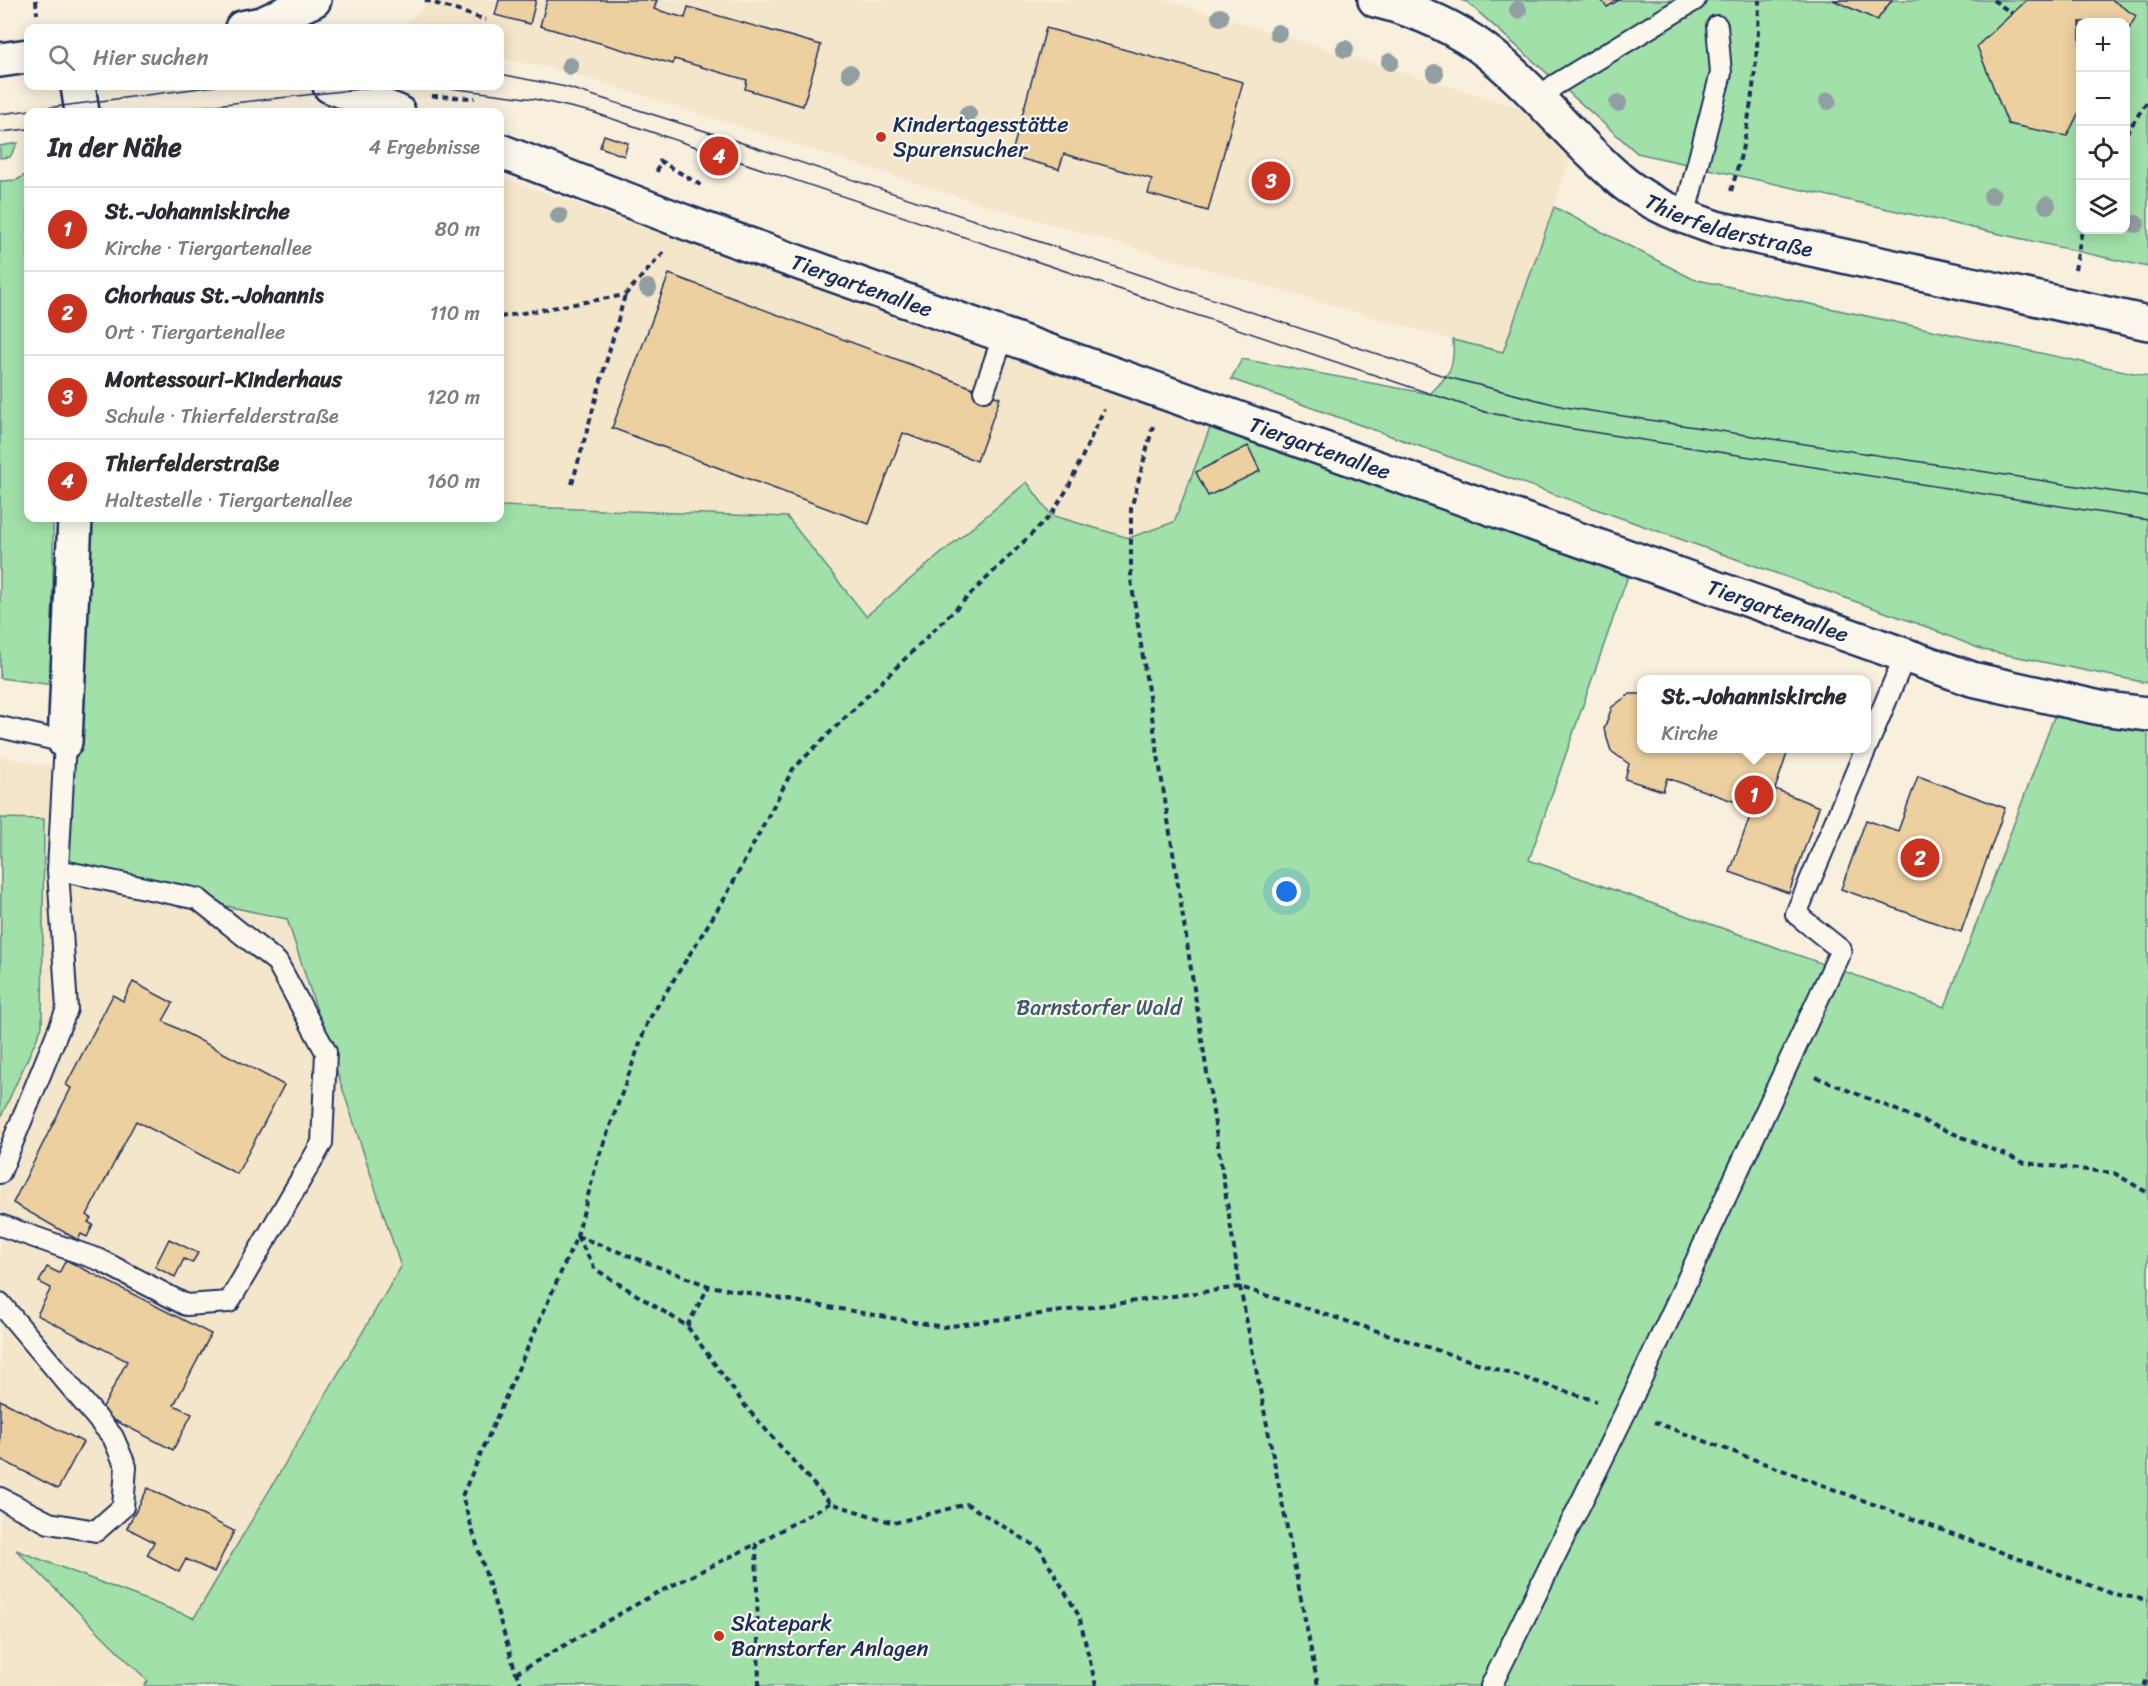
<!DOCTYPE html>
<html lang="de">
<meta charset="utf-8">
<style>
:root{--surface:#fff;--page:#f2f2f3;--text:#2b2b33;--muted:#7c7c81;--line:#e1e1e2;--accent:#c8321e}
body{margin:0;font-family:Sriracha,sans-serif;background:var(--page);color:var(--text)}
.controls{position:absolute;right:18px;top:18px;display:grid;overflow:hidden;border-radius:12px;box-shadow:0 3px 15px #0003}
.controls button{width:54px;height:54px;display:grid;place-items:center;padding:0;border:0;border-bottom:2px solid var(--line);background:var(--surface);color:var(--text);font:30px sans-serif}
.you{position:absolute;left:1287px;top:892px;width:21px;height:21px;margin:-15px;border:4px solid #fff;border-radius:50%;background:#1a73e8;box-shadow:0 0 0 9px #1a73e833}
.badge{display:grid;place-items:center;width:39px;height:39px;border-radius:50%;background:var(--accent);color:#fff;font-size:20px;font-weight:700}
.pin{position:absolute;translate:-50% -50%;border:3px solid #fff;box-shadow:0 2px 6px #0006}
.popup{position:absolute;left:1637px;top:675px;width:234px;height:78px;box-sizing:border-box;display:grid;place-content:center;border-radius:12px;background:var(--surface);filter:drop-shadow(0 2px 4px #0005);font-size:20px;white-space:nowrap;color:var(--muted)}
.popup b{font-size:22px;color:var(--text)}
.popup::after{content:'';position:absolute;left:50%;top:100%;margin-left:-12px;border:12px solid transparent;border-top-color:var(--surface)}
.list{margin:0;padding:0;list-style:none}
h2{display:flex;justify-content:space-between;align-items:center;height:78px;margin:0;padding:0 24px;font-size:26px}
h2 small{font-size:20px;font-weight:400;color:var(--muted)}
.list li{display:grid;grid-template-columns:39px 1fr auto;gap:18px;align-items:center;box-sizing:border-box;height:84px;padding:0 24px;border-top:2px solid var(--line)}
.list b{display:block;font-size:22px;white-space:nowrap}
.list p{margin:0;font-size:20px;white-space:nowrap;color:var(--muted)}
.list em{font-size:20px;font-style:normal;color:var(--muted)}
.icon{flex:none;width:33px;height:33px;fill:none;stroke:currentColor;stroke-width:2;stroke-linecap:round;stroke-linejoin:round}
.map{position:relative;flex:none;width:2148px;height:1686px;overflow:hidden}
.search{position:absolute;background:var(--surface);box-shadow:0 3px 15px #0003;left:24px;top:24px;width:480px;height:66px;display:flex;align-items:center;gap:15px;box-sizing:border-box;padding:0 21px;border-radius:12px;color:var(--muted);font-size:22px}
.panel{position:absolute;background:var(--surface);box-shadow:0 3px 15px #0003;left:24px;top:108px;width:480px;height:414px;border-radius:12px}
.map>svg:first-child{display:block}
.built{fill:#f4e6cb}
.green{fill:#a1e0a9;stroke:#5e8884;stroke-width:1.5;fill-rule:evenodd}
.building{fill:#ecd0a0;stroke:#1b2f5e;stroke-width:1.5}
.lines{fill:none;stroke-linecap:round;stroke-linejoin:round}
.service-casing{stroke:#1b2f5e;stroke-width:24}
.minor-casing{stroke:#1b2f5e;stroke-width:38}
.secondary-casing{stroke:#1b2f5e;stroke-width:38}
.path{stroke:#1b2f5e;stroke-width:4;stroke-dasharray:6 4.5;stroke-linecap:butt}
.service{stroke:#fbf7ec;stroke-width:20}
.minor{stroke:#fbf7ec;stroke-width:33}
.secondary{stroke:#fbf7ec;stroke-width:33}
.tram{stroke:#1b2f5e;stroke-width:1.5}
.tree{fill:#919ea2}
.poi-dot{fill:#c8321e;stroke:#fbf7ec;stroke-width:2}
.labels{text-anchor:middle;stroke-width:4.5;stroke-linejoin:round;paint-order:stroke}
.poi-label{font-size:22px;fill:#1b2f5e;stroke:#fbf7ec;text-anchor:start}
.street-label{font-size:22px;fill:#1b2f5e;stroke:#fbf7ec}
.park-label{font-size:22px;fill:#3c5b71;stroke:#fbf7ec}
</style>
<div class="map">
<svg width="2148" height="1686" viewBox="0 0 2148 1686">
<rect width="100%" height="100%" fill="#f8efdd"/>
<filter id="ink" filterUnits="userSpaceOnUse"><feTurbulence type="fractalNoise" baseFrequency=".0167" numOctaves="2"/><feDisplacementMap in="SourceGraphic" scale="12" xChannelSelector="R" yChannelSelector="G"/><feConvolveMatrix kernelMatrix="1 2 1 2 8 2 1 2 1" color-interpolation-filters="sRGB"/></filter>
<g filter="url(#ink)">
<path class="built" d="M431,0h734l362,110 43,50 -67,192 -50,-12 -478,-138 -409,-131 -66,-13v-30h-86l-9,-3z
M500,177l711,248 -37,97 -45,16 -78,-23 -24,-33 -161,135 -579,302 114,348 -207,351 -177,-67 132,130 -5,5h-144v-930l73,15 427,-253z"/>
<path class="green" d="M1460,0h688v267l-511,-114 -170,-151zM2080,22h46v208h-46z
M18,143l-8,14 -10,1v-12z
M28,173v345h25v167l-53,-7v-497l17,-1z
M1554,207l139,72 455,97v307l-165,-33 -59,-24 -693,-247 11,-20 188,35c19,-19 25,-26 23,-54l50,12z
M1211,425l418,148 -100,287 416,147 109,-290 94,11v958h-2004l4,-5 -132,-131 178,68 207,-351 -114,-348 -229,-49 17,-352h425v-12l287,11 79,99 161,-134 24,33 78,23 45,-16z
M1,818l43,1 -2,208 -42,92z"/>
<path class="building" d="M499,0h37l-6,24 -35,-9z
M547,0h110l-3,9 31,9 3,-11 133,38 -18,61 -58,-17 2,-9 -73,-21 -1,5 -133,-38z
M1601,0h18l-12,7z
M1833,0h59l-15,20z
M2027,0h85l24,16 -10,18v-12h-46v88l-13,26 -59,-12 -31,-78z
M1046,28l197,54 -35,129 -60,-17 4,-15 -88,-25 -5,15 -48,-13z
M604,135l24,8 -4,13 -24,-9z
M669,274l331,124 -23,63 -74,-28 -34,91 -257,-96z
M1248,446l12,25 -52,25 -12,-24z
M1630,694h12v54h147l-14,41 44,18 -30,86 -59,-21 23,-64 -86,-30 -4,13 -38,-12 4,-15 -18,-13 -7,-22 8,-22z
M1918,776l87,32 -44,124 -120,-43 25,-69 32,11z
M133,982l40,21 -10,18 121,64 -47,89 -101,-53 -49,94 4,3 -3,4 5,3 -6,12 -6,-3 -3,6 -65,-37 58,-115 -5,-3 47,-90 10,6z
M169,1239l29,14 -6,10 -8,-4 -9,18 -20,-10z
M66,1260l145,74 -37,71 18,9 -19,36 -73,-37 27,-52 -90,-46 14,-27 -12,-6 8,-15 12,6z
M0,1400l83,42 -25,47 -58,-30z
M148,1488l86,43 -20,41 -28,-13 -7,13 -32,-17 7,-13 -27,-14z"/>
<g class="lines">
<defs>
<path id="service" d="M1537,100l18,-15 140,-85
M1684,217l37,-144 -4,-47
M984,391l20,-57
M0,727l65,15 -7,128 9,139 -67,164
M0,1225l100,35 86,45 43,-3 93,-159 4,-91 -49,-90 -79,-63 -140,-29
M0,1303l113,134 13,30 -3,40 -27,24 -47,-8 -49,-25
M1491,1686l135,-275 215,-461 -45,-36 109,-258"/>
<g id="minor">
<path id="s1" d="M1375,0c41,10 81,27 115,54 49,39 87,91 135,130 27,21 59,33 91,44l432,95"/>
<path d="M78,86l4,26"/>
<path d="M330,86l68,26"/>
<path id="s2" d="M500,151l190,73 1282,455 128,29 48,6"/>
<path d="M65,742l10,-224"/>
</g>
<path id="secondary" d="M242,28l20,-4 52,-24
M0,60l28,-4"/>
</defs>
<use href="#service" class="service-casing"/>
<use href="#minor" class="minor-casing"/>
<use href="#secondary" class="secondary-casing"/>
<path class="path" d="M36,0l1,14
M425,0l61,20
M1993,0l20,14
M432,96l43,2
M2126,134l22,-34
M657,172l3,-11 44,26
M1731,191c19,-61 27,-127 28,-191
M2075,270l7,-40
M500,317l125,-22 39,-43
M1153,426l-22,83v71l109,707 78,399
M572,484l53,-189
M1816,1077l209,86 89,10 34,20
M577,1236l132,50 234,41 297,-40 356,114
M577,1236l18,33 92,57 59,81 84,96 64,20 73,-19 73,45 39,67 17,70
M687,1326l22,-40
M1654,1422l459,172 35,6
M516,1673l135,-77 105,-52
M522,1686l-6,-13 -54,-177 115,-260 20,-74 51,-141 78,-125 67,-127 258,-254 17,-27 36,-79
M759,1686l-3,-142 74,-41
M2144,1686l4,-10"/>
<use href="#service" class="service"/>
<use href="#minor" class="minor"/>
<use href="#secondary" class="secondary"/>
<path class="tram" d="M500,74l66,13 158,50 723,240 118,30 583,90
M433,86l101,13 58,13 893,300 82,16 581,92
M151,112l237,-26
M0,114l216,-28
M0,132l28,-3"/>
</g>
<g class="tree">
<circle cx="1518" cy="10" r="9"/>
<circle cx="1220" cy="17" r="9"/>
<circle cx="1278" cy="33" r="9"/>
<circle cx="1345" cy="49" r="9"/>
<circle cx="1390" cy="62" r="9"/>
<circle cx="570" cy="66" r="9"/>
<circle cx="850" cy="73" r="9"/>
<circle cx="1435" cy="73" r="9"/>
<circle cx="1828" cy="101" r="9"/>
<circle cx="1618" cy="103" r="9"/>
<circle cx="968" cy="114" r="9"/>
<circle cx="1992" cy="196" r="9"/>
<circle cx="2047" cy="205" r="9"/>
<circle cx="559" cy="216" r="9"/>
<circle cx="2136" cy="224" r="9"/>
<circle cx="648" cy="288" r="9"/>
</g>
</g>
<g class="poi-dot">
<circle cx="881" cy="137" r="6"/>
<circle cx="719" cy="1636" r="6"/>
</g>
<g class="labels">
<g class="poi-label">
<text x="893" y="132">Kindertagesstätte<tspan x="893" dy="25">Spurensucher</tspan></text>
<text x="731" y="1631">Skatepark<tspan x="731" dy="25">Barnstorfer Anlagen</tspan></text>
</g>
<g class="street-label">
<text dy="8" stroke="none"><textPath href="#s1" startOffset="429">Thierfelderstraße</textPath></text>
<text dy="8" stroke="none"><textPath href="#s2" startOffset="386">Tiergartenallee</textPath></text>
<text dy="8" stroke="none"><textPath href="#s2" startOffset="872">Tiergartenallee</textPath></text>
<text dy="8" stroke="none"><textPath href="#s2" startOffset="1358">Tiergartenallee</textPath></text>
</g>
<g class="park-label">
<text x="1099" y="1015">Barnstorfer Wald</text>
</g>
</g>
</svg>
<div class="controls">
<button>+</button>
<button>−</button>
<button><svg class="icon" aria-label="locate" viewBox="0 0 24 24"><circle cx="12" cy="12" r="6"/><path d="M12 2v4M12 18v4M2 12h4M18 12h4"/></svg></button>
<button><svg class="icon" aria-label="layers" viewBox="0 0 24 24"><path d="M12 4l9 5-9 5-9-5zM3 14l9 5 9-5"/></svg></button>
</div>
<div class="you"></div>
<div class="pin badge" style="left:1754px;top:795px">1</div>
<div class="popup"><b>St.-Johanniskirche</b>Kirche</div>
<div class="pin badge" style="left:1920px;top:858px">2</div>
<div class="pin badge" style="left:1271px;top:181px">3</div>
<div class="pin badge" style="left:719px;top:156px">4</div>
<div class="search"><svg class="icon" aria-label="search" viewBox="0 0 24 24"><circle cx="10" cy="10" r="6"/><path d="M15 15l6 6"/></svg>Hier suchen</div>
<section class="panel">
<h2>In der Nähe<small>4 Ergebnisse</small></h2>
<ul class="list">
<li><span class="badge">1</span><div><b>St.-Johanniskirche</b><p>Kirche · Tiergartenallee</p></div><em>80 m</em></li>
<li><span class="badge">2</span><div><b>Chorhaus St.-Johannis</b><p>Ort · Tiergartenallee</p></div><em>110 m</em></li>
<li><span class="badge">3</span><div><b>Montessouri-Kinderhaus</b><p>Schule · Thierfelderstraße</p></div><em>120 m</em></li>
<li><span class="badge">4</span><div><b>Thierfelderstraße</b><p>Haltestelle · Tiergartenallee</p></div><em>160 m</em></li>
</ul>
</section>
</div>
